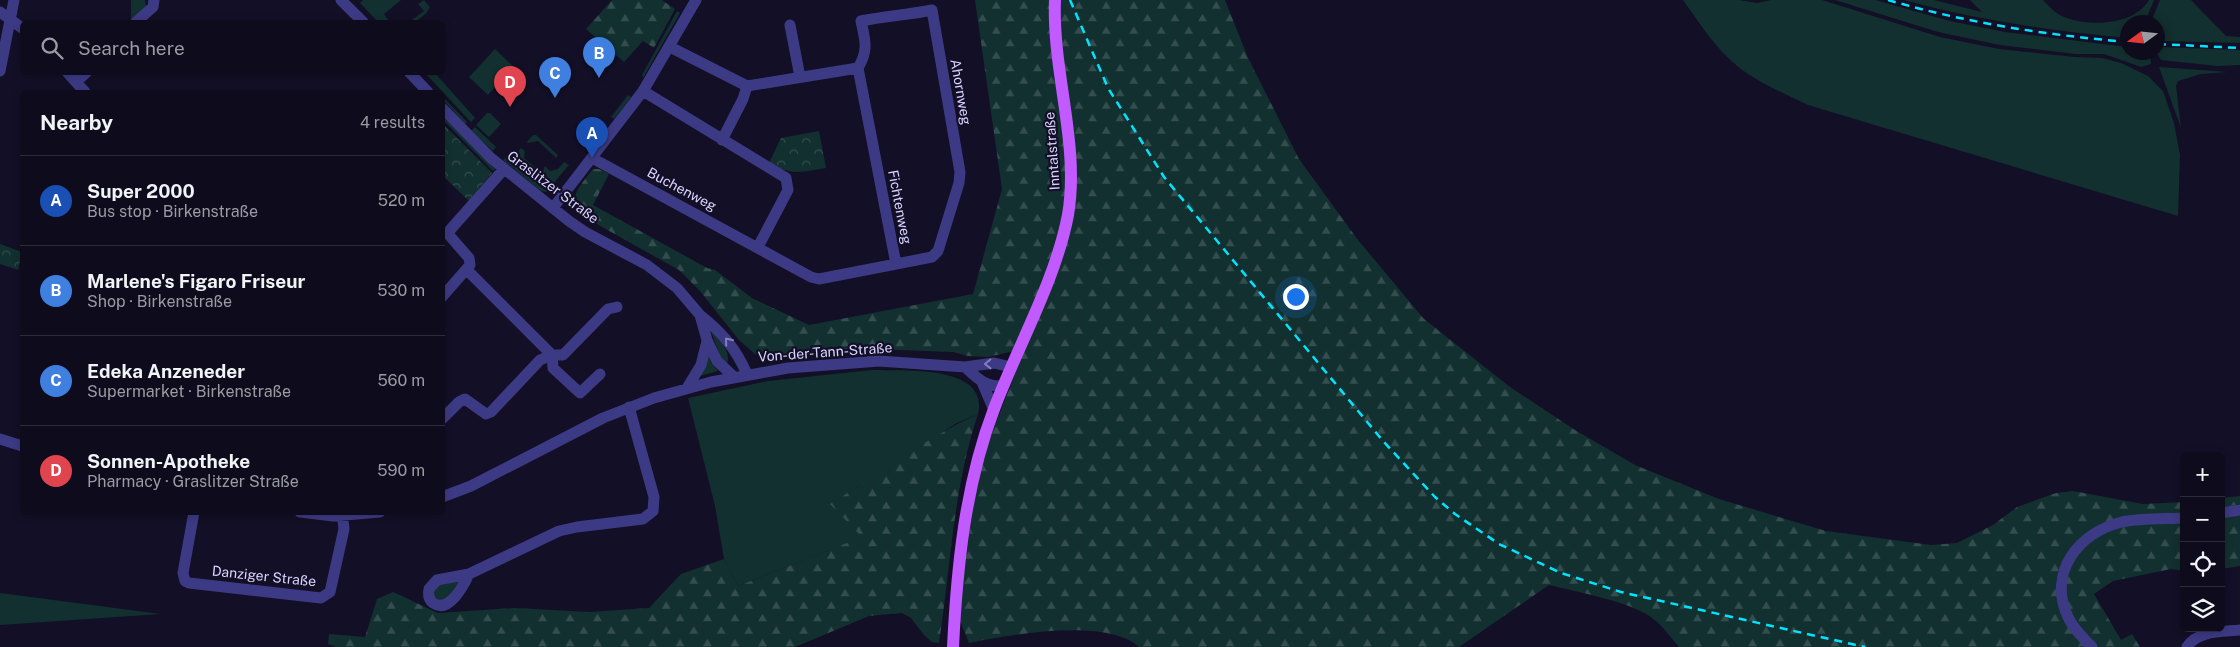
<!DOCTYPE html>
<meta charset="utf-8">
<style>
:root{--surface:#0e0b1c;--page:#171425;--text:#f1f3f6;--muted:#9b9ba3;--line:#2e2b3b;--accent:#ea580c}
body{margin:0;font-family:"Public Sans",sans-serif;background:var(--page);color:var(--text)}
.controls{position:absolute;right:15px;bottom:15px;display:grid;overflow:hidden;border-radius:8px;box-shadow:0 2px 8px #0003}
.controls button{width:45px;height:45px;display:grid;place-items:center;padding:0;border:0;border-bottom:1px solid var(--line);background:var(--surface);color:var(--text);font:25px sans-serif}
.compass{position:absolute;left:2120px;top:15px;width:45px;height:45px;border-radius:50%;background:var(--surface);box-shadow:0 2px 8px #0003;rotate:255deg}
.you{position:absolute;left:1295px;top:296px;width:18px;height:18px;margin:-12px;border:4px solid #fff;border-radius:50%;background:#1a73e8;box-shadow:0 0 0 8px #1a73e833}
.badge{display:grid;place-items:center;width:32px;height:32px;border-radius:50%;background:var(--accent);color:#fff;font-size:16px;font-weight:700}
.pin{position:absolute;translate:-50% -41px;filter:drop-shadow(0 1px 2px #0008)}
.pin::after{content:'';position:absolute;top:26px;width:18px;height:15px;background:inherit;clip-path:polygon(0 0,100% 0,50% 100%)}
.list{margin:0;padding:0;list-style:none}
h2{display:flex;justify-content:space-between;align-items:center;height:65px;margin:0;padding:0 20px;font-size:21px}
h2 small{font-size:16px;font-weight:400;color:var(--muted)}
.list li{display:grid;grid-template-columns:32px 1fr auto;gap:15px;align-items:center;box-sizing:border-box;height:90px;padding:0 20px;border-top:1px solid var(--line)}
.list b{display:block;font-size:19px;white-space:nowrap}
.list p{margin:0;font-size:16px;white-space:nowrap;color:var(--muted)}
.list em{font-size:16px;font-style:normal;color:var(--muted)}
.icon{flex:none;width:28px;height:28px;fill:none;stroke:currentColor;stroke-width:2;stroke-linecap:round;stroke-linejoin:round}
.map{position:relative;flex:none;width:2240px;height:647px;overflow:hidden}
.search{position:absolute;background:var(--surface);box-shadow:0 2px 8px #0003;left:20px;top:20px;width:425px;height:55px;display:flex;align-items:center;gap:12px;box-sizing:border-box;padding:0 18px;border-radius:8px;color:var(--muted);font-size:19px}
.panel{position:absolute;background:var(--surface);box-shadow:0 2px 8px #0003;left:20px;top:90px;width:425px;height:425px;border-radius:8px}
.map>svg:first-child{display:block}
.green{fill:#12302f}
.forest{fill:url(#forest-firs)}
.park{fill:url(#park-crowns)}
.lines{fill:none;stroke-linecap:round;stroke-linejoin:round}
.minor{stroke:#3d3a85;stroke-width:11}
.major{stroke:#c25bff;stroke-width:12}
.rail{stroke:#00e5ff;stroke-width:2.5;stroke-dasharray:8 6;stroke-linecap:butt}
.oneway{stroke:#837fbc}
.labels{text-anchor:middle;stroke-width:4.5;stroke-linejoin:round;paint-order:stroke}
.street-label{font-size:14px;fill:#d9d4ff;stroke:#130f26}
</style>
<div class="map">
<svg width="2240" height="647" viewBox="0 0 2240 647">
<defs>
<pattern id="forest-firs" width="22" height="20" patternUnits="userSpaceOnUse" patternTransform="scale(1.25)"><rect width="22" height="20" fill="#12302f"/><path d="M5 1l3.5 6h-7zM16 11l3.5 6h-7z" fill="#344d4e"/></pattern>
<pattern id="park-crowns" width="20" height="18" patternUnits="userSpaceOnUse" patternTransform="scale(1.25)"><rect width="20" height="18" fill="#12302f"/><path d="M2 6a3 3 0 1 1 6 0M12 15a3 3 0 1 1 6 0" fill="none" stroke="#344d4e"/></pattern>
</defs>
<rect width="100%" height="100%" fill="#130f26"/>
<path class="green" d="M131,0h14l1,6 -15,15z
M363,0h38l-17,14 4,6 -2,2h-8l-18,-19z
M424,0l6,7c-3,7 -13,16 -21,15l15,-11 -6,-7z
M1683,0h56l18,3 14,-3h51l118,37 59,12 76,8 27,1 19,5 27,13 15,15 11,32 6,32 -2,61 -370,-111c-18,-9 -38,-17 -55,-28 -31,-18 -50,-49 -70,-77z
M1835,0h40l75,21 55,11 122,15 1,5 22,1 1,11 -10,3 -37,-13h-29l-75,-9 -62,-13z
M1904,0h30l48,12 -12,-12h73c5,5 11,12 17,15 25,13 74,11 89,-15h5l-9,22h-17l-1,16c-75,-7 -150,-18 -223,-38z
M2160,0h31l35,36 14,1v6l-81,-2 1,6 80,3v15l-23,1 -56,-6 -4,-7 1,-31h-7z
M677,11l3,2 -37,65 -1,-3z
M495,49l19,18 -26,28 -19,-18z
M2159,67l69,5 -27,2 -23,7 -2,5 5,42z
M425,73h10l40,45 -4,4z
M628,95l3,2 -17,22 -3,-2z
M442,96l25,26 -2,2 -22,-24z
M487,113h3l11,11 -12,13 -13,-12z
M444,118l51,51 -2,2 -50,-51z
M475,127l21,20 -3,4 -22,-20z
M533,135h3l22,20 -2,3 -18,-17 -10,2 -1,-1z
M521,148l4,3 -1,7 18,15 3,-7 5,5 8,-2 6,-7 5,3 -16,19 -39,-28z
M508,156l43,30 -5,6 -5,-1 -38,-31z
M710,329c8,10 22,22 17,35l-6,-6z
M709,356l2,6 7,9 -18,5z
M872,370c29,1 118,-6 106,44l-21,9 -126,81 32,33 -125,49 -14,-27 -9,-53 -27,-108 80,-17z
M458,581l2,3c-7,8 -18,24 -27,11l1,-6 5,-4z
M0,593l161,21 -161,11z"/>
<path class="forest" d="M612,0h50l13,9 -21,39 -11,-7 -19,21 -38,-33z
M975,0h75c-4,54 12,105 16,158 6,69 -27,131 -52,193l-26,6 -20,-1 -15,-4 -79,-3 -111,7 -8,-2 -16,-14 -39,-49 -21,-21 -93,-52c-23,-17 -6,-32 7,-49h6l10,5 -16,31 114,63 8,2 37,28 57,27 164,-31 29,-105z
M1060,0h165l23,58 51,101 59,81 66,79 86,68 65,43 60,35 84,34 107,32 105,14 26,-2 36,-18 24,-18 39,-14 17,-2 70,13 41,-2v11l-92,16c-20,13 -33,30 -36,55l31,63h-408c-10,-12 -19,-25 -33,-33 -24,-14 -69,-22 -97,-29l-90,62h-320c-33,-30 -129,-12 -170,-4l-9,-22 2,-34 14,-102 12,-42 74,-188 5,-19z
M978,414c-25,76 -27,150 -39,229l-7,-1 -8,-7 -13,-17 -9,-5 -33,3 -74,31h-459l-8,-3 1,-10 36,3 12,-38 16,-7 45,21 76,-5 76,4 59,-4 32,-34 43,-15 14,27 124,-49 -32,-33c50,-30 95,-66 148,-90z
M2240,496v8l-19,4v-10z
M2240,515v51l-19,3v-51z
M2184,523v48l-13,-2 -58,12 -19,13 27,46 11,-6 8,13h-43c-10,-10 -21,-20 -26,-33 -18,-42 14,-80 55,-88 18,-4 39,-2 58,-3z"/>
<path class="park" d="M442,123l50,50 -23,28 -26,-25z
M819,131l7,37c-27,4 -33,8 -57,-5l12,-25z
M0,244l22,8 -4,18 -18,-6z"/>
<g class="lines">
<path class="minor" d="M341,0l22,22
M0,12l22,16
M136,22l17,-15 1,-7
M790,25l10,52
M670,47l77,39 111,-18
M858,68l38,196
M0,71l14,-71
M67,72l18,20
M409,72l19,20
M76,82l11,-10
M643,91l143,87 2,12 -30,57
M442,108l49,50 78,63 16,11 62,33 30,23 23,27 7,25 10,21 17,16
M722,140l21,-41 4,-13
M592,158l219,119 8,2 113,-22 6,-6 21,-68 1,-11 -28,-162c-24,5 -47,6 -71,11 4,19 8,29 -3,47
M553,208l90,-117 53,-91
M442,297l28,-32 -1,-7 -20,-23 1,-5 54,-61
M700,315c22,17 36,34 47,59
M965,367c12,11 20,20 38,19
M600,374l-20,19 -27,-25 -1,-13h11l45,-46 9,-2
M982,382l12,28
M687,388l14,-23 6,-24
M442,419l17,-17 6,-3 21,15 5,-2 49,-52 12,-5 -85,-85
M0,439l22,7
M442,497l29,-11 132,-68 51,-20 57,-16 77,-14 91,-7 86,6 29,-4 17,4
M194,512l-11,61 2,8 4,2 132,15 9,-6 14,-63 -2,-17
M300,512l33,4 47,-4
M2221,513l19,-3
M469,574c-5,11 -20,40 -36,29 -5,-4 -5,-9 -4,-14l8,-9 32,-6 90,-43 18,-4 66,-8 10,-8 1,-14 -25,-90
M2092,647c-9,-9 -19,-19 -24,-30 -21,-45 11,-85 54,-95 20,-4 42,-3 62,-4
M2187,647c11,-17 35,-15 53,-17"/>
<path class="major" d="M953,647c4,-80 12,-162 41,-238 24,-64 61,-127 74,-194 12,-71 -16,-143 -13,-215"/>
<path class="rail" d="M1070,0l38,88 56,89 219,264 52,56 20,17 44,30 62,29 60,19 244,55
M1888,0c79,23 158,35 240,42
M2158,44l82,4"/>
</g>
<defs><path id="oneway-chevron" d="M-2-3.5L2.5 0L-2 3.5" fill="none" stroke-width="1.6" stroke-linecap="round" stroke-linejoin="round" transform="scale(1.25)"/></defs>
<g class="oneway">
<use href="#oneway-chevron" transform="translate(728 341) rotate(-129)"/>
<use href="#oneway-chevron" transform="translate(988 364) rotate(179)"/>
</g>
<g class="labels">
<g class="street-label">
<text transform="translate(961 92) rotate(80)" y="5">Ahornweg</text>
<text transform="translate(1052 151) rotate(-94)" y="5">Inntalstraße</text>
<text transform="translate(553 187) rotate(37)" y="5">Graslitzer Straße</text>
<text transform="translate(682 189) rotate(28)" y="5">Buchenweg</text>
<text transform="translate(900 207) rotate(79)" y="5">Fichtenweg</text>
<text transform="translate(825 352) rotate(-4)" y="5">Von-der-Tann-Straße</text>
<text transform="translate(264 576) rotate(6)" y="5">Danziger Straße</text>
</g>
</g>
</svg>
<div class="controls">
<button>+</button>
<button>−</button>
<button><svg class="icon" aria-label="locate" viewBox="0 0 24 24"><circle cx="12" cy="12" r="6"/><path d="M12 2v4M12 18v4M2 12h4M18 12h4"/></svg></button>
<button><svg class="icon" aria-label="layers" viewBox="0 0 24 24"><path d="M12 4l9 5-9 5-9-5zM3 14l9 5 9-5"/></svg></button>
</div>
<svg class="compass" viewBox="-18 -18 36 36"><path d="M0-13l5 13h-10z" fill="#e53935"/><path d="M0 13l5-13h-10z" fill="#9b9ba3"/></svg>
<div class="you"></div>
<div class="pin badge" style="left:592px;top:158px;background:#1a4fb4">A</div>
<div class="pin badge" style="left:599px;top:78px;background:#3f7fe0">B</div>
<div class="pin badge" style="left:555px;top:98px;background:#3f7fe0">C</div>
<div class="pin badge" style="left:510px;top:107px;background:#e0444e">D</div>
<div class="search"><svg class="icon" aria-label="search" viewBox="0 0 24 24"><circle cx="10" cy="10" r="6"/><path d="M15 15l6 6"/></svg>Search here</div>
<section class="panel">
<h2>Nearby<small>4 results</small></h2>
<ul class="list">
<li><span class="badge" style="background:#1a4fb4">A</span><div><b>Super 2000</b><p>Bus stop · Birkenstraße</p></div><em>520 m</em></li>
<li><span class="badge" style="background:#3f7fe0">B</span><div><b>Marlene's Figaro Friseur</b><p>Shop · Birkenstraße</p></div><em>530 m</em></li>
<li><span class="badge" style="background:#3f7fe0">C</span><div><b>Edeka Anzeneder</b><p>Supermarket · Birkenstraße</p></div><em>560 m</em></li>
<li><span class="badge" style="background:#e0444e">D</span><div><b>Sonnen-Apotheke</b><p>Pharmacy · Graslitzer Straße</p></div><em>590 m</em></li>
</ul>
</section>
</div>
